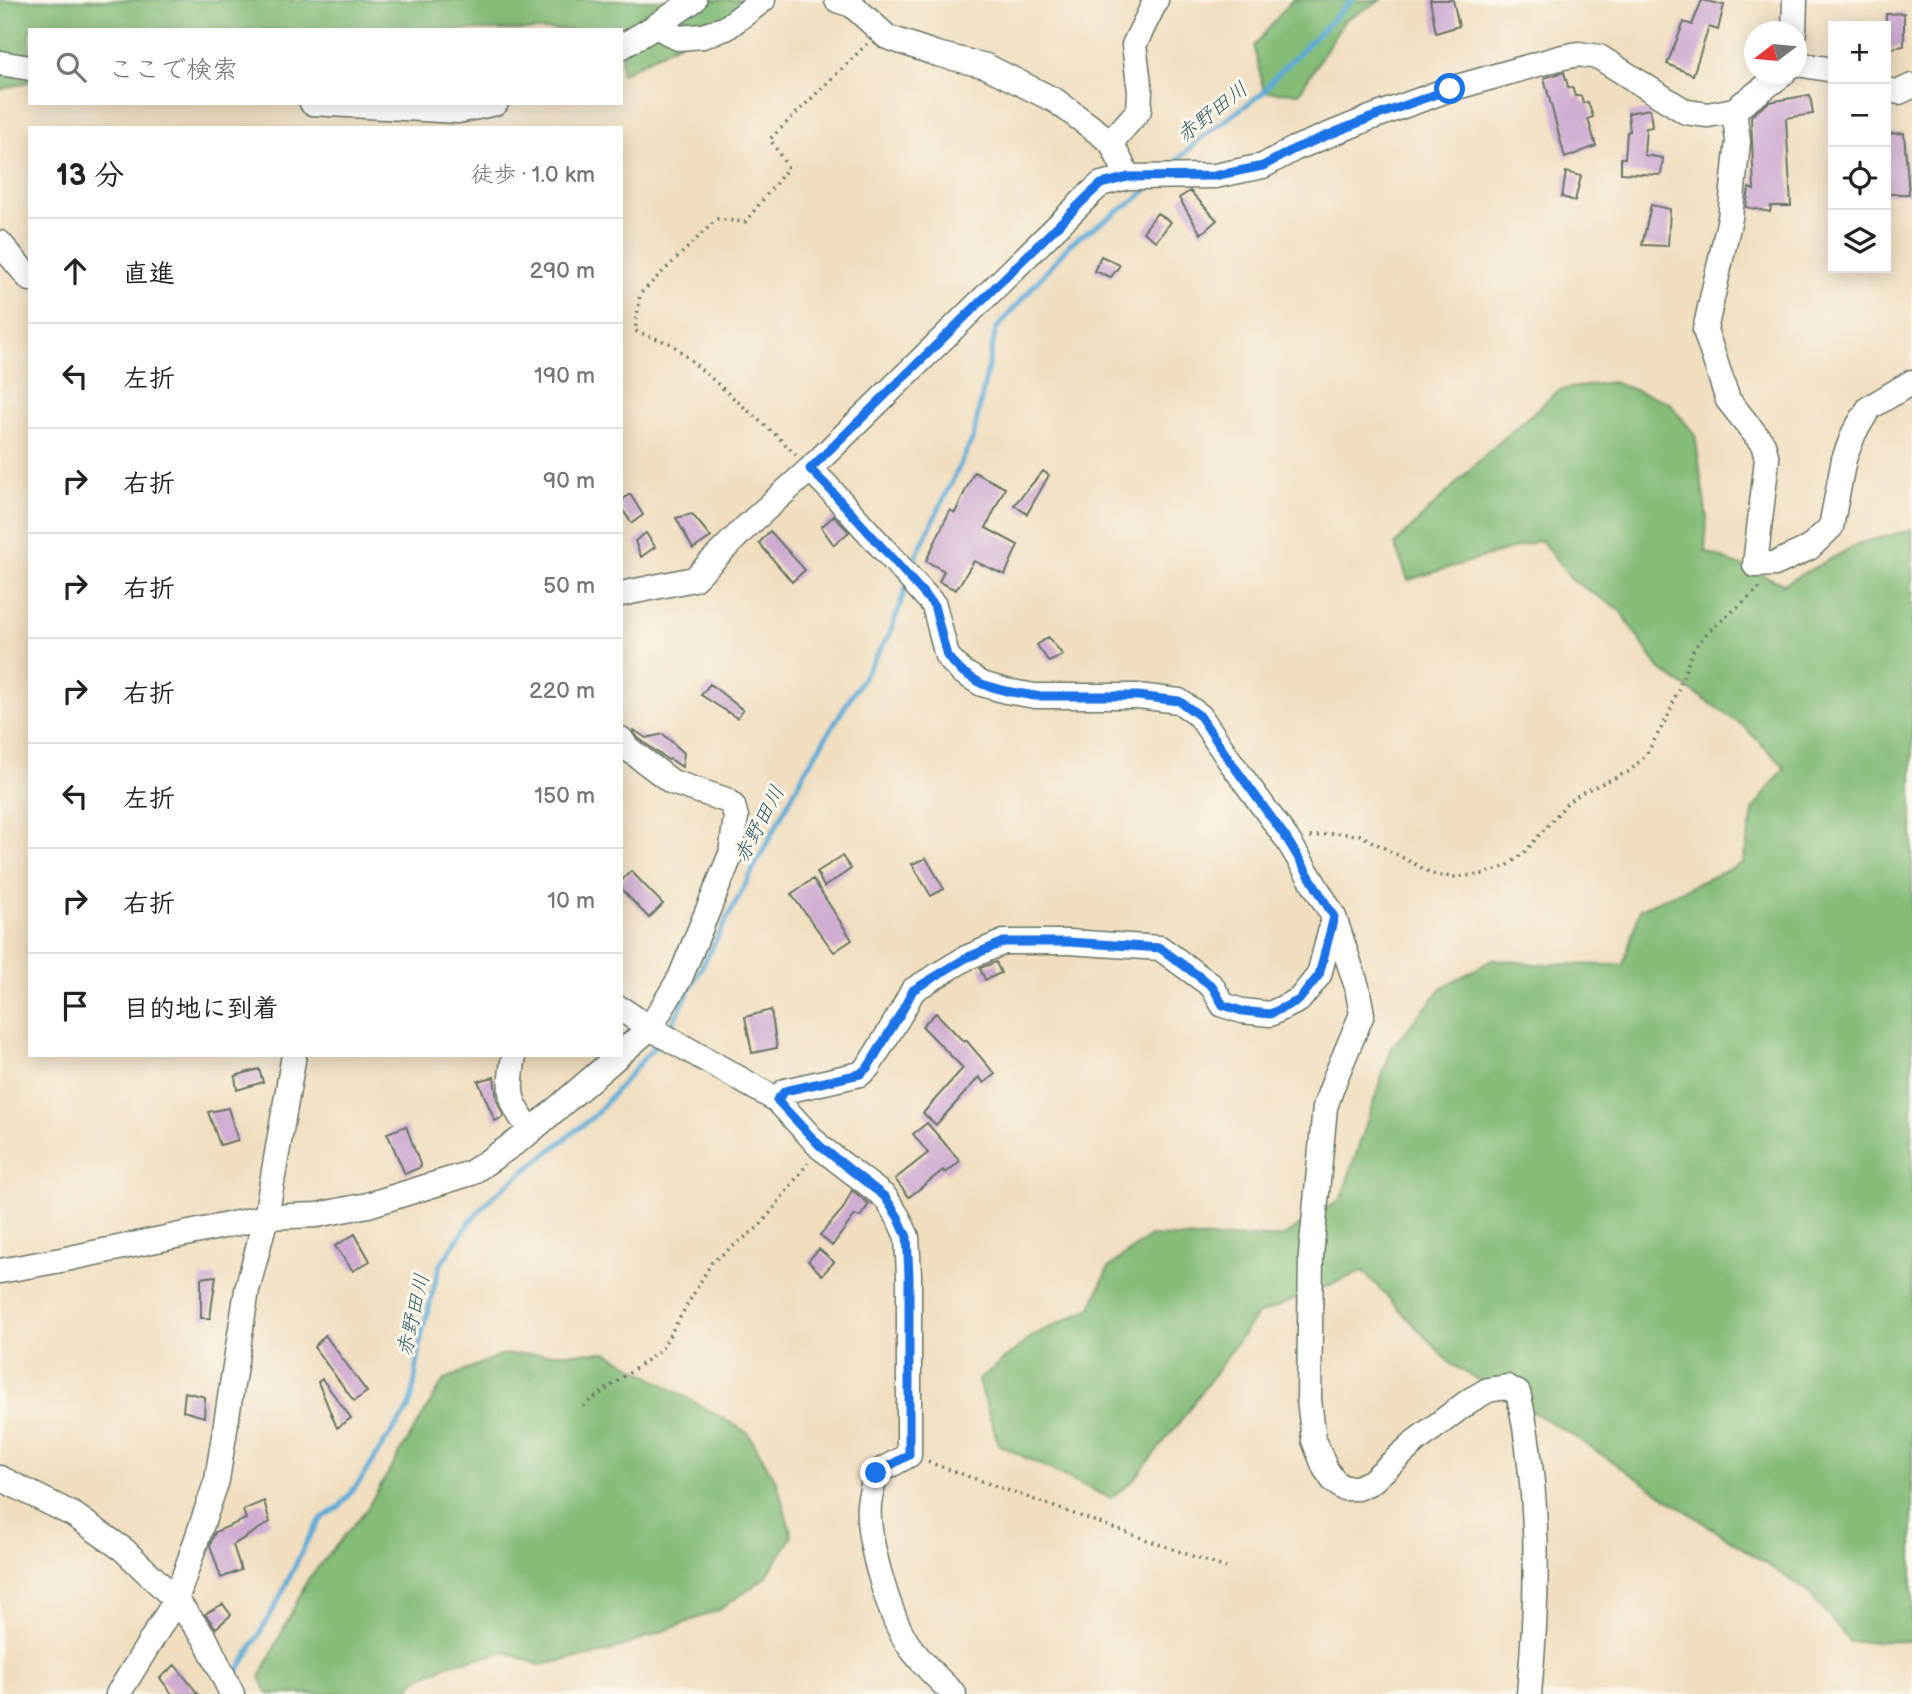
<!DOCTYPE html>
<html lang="ja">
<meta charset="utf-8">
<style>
:root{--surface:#fff;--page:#f2f2f2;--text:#222;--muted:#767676;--line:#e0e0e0}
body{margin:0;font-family:"Balsamiq Sans","Klee One",sans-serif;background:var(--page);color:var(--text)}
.controls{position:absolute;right:21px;top:21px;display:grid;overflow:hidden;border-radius:0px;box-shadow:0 4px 18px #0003}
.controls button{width:63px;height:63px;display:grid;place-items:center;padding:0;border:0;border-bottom:2px solid var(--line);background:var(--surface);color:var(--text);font:35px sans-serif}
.compass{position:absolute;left:1744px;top:21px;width:63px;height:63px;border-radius:50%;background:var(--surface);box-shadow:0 4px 18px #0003;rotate:254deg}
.stop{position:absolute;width:21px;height:21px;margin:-16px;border:5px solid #1a73e8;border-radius:50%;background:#fff}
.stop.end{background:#1a73e8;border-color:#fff;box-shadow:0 2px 7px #0008}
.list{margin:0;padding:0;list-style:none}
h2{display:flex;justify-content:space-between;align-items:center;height:91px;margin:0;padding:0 28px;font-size:30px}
h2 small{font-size:23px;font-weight:400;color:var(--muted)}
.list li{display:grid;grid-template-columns:46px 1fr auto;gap:21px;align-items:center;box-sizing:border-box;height:105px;padding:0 28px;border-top:2px solid var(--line)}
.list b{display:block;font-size:26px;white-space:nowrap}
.list em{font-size:23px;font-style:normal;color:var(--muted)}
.icon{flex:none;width:38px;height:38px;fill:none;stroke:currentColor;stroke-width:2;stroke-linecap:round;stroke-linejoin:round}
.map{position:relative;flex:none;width:1912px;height:1694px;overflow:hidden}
.search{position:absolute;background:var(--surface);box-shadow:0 4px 18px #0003;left:28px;top:28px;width:595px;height:77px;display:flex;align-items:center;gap:18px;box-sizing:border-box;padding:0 24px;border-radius:0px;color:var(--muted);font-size:26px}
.panel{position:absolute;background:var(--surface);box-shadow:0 4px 18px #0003;left:28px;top:126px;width:595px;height:931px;border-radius:0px}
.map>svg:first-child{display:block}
.forest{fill:#84bc78;stroke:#527c56;stroke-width:2}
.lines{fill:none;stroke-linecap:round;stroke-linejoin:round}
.stream{stroke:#5caad6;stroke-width:5}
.building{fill:#ceacd1}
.minor-casing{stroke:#687565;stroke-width:27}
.path{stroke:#687565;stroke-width:3.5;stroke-dasharray:2 5;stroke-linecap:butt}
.minor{stroke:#fff;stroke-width:24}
.route{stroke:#1a73e8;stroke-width:9}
.labels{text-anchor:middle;stroke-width:6;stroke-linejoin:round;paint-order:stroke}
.water-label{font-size:21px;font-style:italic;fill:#315e65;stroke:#fbf7ec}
</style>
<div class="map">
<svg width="1912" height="1694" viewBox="0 0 1912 1694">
<rect width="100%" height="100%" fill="#fbf7ec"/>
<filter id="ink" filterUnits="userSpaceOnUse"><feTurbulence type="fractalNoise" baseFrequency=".0143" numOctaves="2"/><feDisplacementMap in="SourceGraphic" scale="14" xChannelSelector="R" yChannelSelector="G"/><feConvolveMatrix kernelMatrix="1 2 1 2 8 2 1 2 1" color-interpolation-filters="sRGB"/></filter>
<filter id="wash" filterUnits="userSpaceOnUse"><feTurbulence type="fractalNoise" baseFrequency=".00686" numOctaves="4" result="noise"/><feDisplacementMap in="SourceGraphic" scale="28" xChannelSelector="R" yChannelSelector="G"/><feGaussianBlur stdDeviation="1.57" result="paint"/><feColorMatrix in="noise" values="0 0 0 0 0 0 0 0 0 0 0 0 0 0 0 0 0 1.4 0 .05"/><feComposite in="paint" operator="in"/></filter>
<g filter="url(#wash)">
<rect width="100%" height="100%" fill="#f0debf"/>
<path class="forest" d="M0,0h760l-139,74v-44h-591v51l-30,9z
M1292,0h89l-37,21 -45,72 -35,-1 -10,-46z
M1612,382l57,20 26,33 12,84 -2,32 79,33 76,-41 52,-13v1111l-62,1 -43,-51 -238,-158 -118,-69 -88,-93 -106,44 -75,104 -50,63 -22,16 -111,-53 -21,-65 56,-45 57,-27 17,-40 42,-32 50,2 82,-1 59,-38 51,-152 51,-60 51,-28 41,5 88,1 17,-56 103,-46 11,-55 31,-41 -43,-42 -83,-56 -40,-60 -46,-28 -32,-41 -133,40 -13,-36 90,-89 74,-65z
M607,1352l141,81 29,50 15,53 -26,41 -47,33 -115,43 -65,12 -33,-13 -56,12 -37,17 -5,13h-140l-8,-17 48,-98 58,-69 78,-130 56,-25z"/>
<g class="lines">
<path class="stream" d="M1169,168l32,-30 63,-46 8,-12 80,-80
M912,568l5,-14 56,-116 23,-109 75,-86 67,-45 14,-14
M668,1031l138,-262 84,-135 17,-50
M233,1680l43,-75 32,-66 14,-21 18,-12 20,-25 24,-38 24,-33 5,-17 9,-60 18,-68 31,-45 21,-23 102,-81 65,-75"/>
</g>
<g id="blocks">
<path class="building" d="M1430,0h23l6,26 -23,7z
M1702,0l22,5 -6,25 -9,-3 -16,48 -26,-11 17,-42 8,3z
M1904,13v33l-18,3v-35z
M1564,72l4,15h4l3,9h6l2,7 5,-1 5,15 -5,2 8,27 -31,12 -21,-80z
M1810,95l3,19 -27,4 5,88h-20l-1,6 -24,-5 3,-19 5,2 -3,-74 18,-14z
M1650,109l2,18 -6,1 -2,27 19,3 -2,17 -40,-2v-15h4l2,-26 3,-1 -2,-18z
M1904,133l5,61h-23v-60z
M1566,172l15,4 -6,25 -13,-4z
M1190,191l27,29 -16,14 -22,-36z
M1651,205l19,4 -2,37 -26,-1z
M1157,213l14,9 -15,19 -13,-9z
M1101,256l19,9 -9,12 -17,-6z
M1043,471l6,4 -22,39 -13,-9z
M974,472l31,16 -19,40 32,17 -13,30 -31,-14 -18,29 -17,-8 5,-11 -18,-10 24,-51 5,3z
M630,494l13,21 -11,8 -11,-15v-7z
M692,514l19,23 -18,12 -17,-31z
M834,516l15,16 -15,13 -13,-18z
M770,531l35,39 -13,12 -33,-39z
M646,533l9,14 -14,10 -6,-16z
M1048,637l15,18 -14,7 -12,-17z
M710,684l33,26 -6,8 -36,-23z
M634,730l12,8 17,-4 21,19 -2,14 -12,-8 -2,1 -30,-22 -5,-7z
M842,856l9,13 -27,18 -7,-15z
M926,858l18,31 -13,7 -19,-32z
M631,871l32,33 -14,14 -28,-29v-8z
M813,879l39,61 -18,12 -43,-58z
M996,962l5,11 -16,7 -5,-12z
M771,1010l6,38 -25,5 -7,-36z
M936,1013l28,29 2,-2 29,34 -11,9 -5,-6 -43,48 -13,-12 40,-45 -41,-42z
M259,1069l4,13 -26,8 -2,-14z
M494,1077l3,23 7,17 -9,4 -17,-40z
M228,1108l10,32 -18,5 -12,-33z
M927,1123l33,38 -14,12 -3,-3 -34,27 -14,-18 33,-26 -15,-19z
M406,1126l15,41 -16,7 -18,-41z
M852,1190l17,14 -9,13 -5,-2 -23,31 -12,-11 23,-26z
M355,1234l15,27 -17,10 -18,-25z
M819,1249l15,13 -12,13 -14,-14z
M216,1276l-6,42h-9v-40z
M325,1335l42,57 -13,9 -40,-54z
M322,1379l29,39 -14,10 -19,-46z
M185,1392l20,5 -1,20 -21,-6z
M264,1501l6,21 -37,23 8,25 -20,8 -11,-33 5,-13 31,-13 -3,-9z
M223,1604l8,11 -15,13 -11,-14z
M175,1665l23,29h-26l-12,-16z"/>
</g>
</g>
<g filter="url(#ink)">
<use href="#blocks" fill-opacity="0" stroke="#687565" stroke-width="2"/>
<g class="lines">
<defs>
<path id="minor" d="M837,0l15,5 35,32 50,17 49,12 70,35 55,41 17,35
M656,26l22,12 25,-2 23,-8 37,-28
M1794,32l1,-32
M621,47l35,-21 38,-26
M0,63l30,5
M1797,64l36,6
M1886,90l13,2 13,-6
M312,103l146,8 38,-8
M1734,110l4,31 -8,77 -25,112 23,70 35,44 4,15 -12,106 20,-1 34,-16 22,-21 13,-68 10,-26 15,-25 43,-26
M1111,142l28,-32 1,-19 -6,-46 22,-45
M0,243l30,36
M810,469l16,16 108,120 13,51 14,15 21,13 24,7 29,5h103l41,5 21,15 30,45 57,78 47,78 23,70 5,27 -26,62 -11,31 -14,148 -2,145 5,40 11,28 9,13 9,7h14l14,-6 45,-41 53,-40 19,-11 19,-3 11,6c7,27 10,52 13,80 8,73 5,148 -2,221
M621,594l73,-15 53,-53 63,-57 281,-276 10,-9 27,-7 87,-1 48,-10 31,-17 76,-31 80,-29 109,-31 19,-4 21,3 87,55 22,3 26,-5 49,-36
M621,739l6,9 45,34 54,18 7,6 3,11 -5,37 -51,124 -30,50 -29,25
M621,1009l29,19 127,72 43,47 65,50 13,20 9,20 2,38v180l-33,18c-2,10 -6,21 -7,31 -3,34 21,116 41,143 13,17 29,33 44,47
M514,1055c-6,38 -6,45 17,76
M777,1100l8,-9 75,-17 8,-7 33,-54 12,-23 53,-32 38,-16h65l91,6 52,38 11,19 19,6 28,3 29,-14 20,-25 15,-58
M0,1271l61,-11 205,-43 51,-2 51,-10 103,-32 54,-37 94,-81
M0,1478l74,37 50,35 52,50 29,38 27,56
M118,1694l58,-94 41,-120 30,-190 19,-73 28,-162"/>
</defs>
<use href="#minor" class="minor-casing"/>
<path class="path" d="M796,455l-18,-18 -106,-93 -37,-13 5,-37 77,-75 28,3 43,-54 -18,-29 97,-95
M1310,837l26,-4 24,2 75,40 20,2 29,-3 23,-8 17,-13 44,-51 15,-10 47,-21 16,-16 22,-39 26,-68 15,-17 50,-42 -1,-5
M583,1406l78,-56 51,-88 48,-36 48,-63
M928,1462l298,106"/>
<use href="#minor" class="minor"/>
</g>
</g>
<g class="lines" filter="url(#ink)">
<path class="route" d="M876,1473l33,-18v-180l-2,-38 -9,-20 -13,-20 -65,-51 -43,-46 8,-9 75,-17 8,-7 33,-54 12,-23 53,-32 38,-16h65l91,6 52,38 11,19 19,6 28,3 29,-14 20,-25 15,-58 -47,-78 -57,-78 -30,-45 -21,-15 -41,-5h-103l-29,-5 -24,-7 -21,-13 -14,-15 -13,-51 -108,-120 -16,-16 281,-276 10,-9 27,-7 86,-1 49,-10 31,-17 76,-31 80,-29"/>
</g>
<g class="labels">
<g class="water-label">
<text transform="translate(1212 112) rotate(-38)" y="7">赤野田川</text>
<text transform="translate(759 824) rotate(-62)" y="7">赤野田川</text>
<text transform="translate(413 1315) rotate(-77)" y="7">赤野田川</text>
</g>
</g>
</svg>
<div class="controls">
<button>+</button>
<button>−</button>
<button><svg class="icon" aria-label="locate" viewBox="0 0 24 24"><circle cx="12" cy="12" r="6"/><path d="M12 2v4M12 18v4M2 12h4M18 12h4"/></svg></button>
<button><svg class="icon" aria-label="layers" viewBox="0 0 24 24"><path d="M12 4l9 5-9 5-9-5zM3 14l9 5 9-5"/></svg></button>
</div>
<svg class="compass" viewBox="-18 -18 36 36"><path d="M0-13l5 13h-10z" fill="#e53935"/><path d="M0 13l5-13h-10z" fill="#767676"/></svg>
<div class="stop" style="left:1450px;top:89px"></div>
<div class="stop end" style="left:876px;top:1473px"></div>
<div class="search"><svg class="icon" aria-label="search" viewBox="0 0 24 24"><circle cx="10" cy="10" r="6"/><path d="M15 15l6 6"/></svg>ここで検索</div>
<section class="panel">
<h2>13 分<small>徒歩 · 1.0 km</small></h2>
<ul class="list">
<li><svg class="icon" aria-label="ahead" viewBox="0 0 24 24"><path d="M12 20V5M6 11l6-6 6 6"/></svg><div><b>直進</b></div><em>290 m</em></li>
<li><svg class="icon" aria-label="left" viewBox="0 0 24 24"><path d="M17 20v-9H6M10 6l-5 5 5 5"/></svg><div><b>左折</b></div><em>190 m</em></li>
<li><svg class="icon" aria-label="right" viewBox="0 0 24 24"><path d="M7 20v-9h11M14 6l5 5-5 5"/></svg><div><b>右折</b></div><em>90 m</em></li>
<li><svg class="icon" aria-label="right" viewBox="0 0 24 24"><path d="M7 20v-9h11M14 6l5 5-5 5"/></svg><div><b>右折</b></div><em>50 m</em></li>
<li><svg class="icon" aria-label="right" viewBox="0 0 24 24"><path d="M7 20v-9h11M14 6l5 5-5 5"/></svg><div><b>右折</b></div><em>220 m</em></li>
<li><svg class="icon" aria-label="left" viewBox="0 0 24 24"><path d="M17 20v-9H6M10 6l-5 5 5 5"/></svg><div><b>左折</b></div><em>150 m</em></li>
<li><svg class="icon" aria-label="right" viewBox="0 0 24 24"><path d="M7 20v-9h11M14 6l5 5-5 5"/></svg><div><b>右折</b></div><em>10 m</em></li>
<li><svg class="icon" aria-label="arrive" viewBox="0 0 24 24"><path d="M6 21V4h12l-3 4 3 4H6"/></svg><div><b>目的地に到着</b></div></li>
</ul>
</section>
</div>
